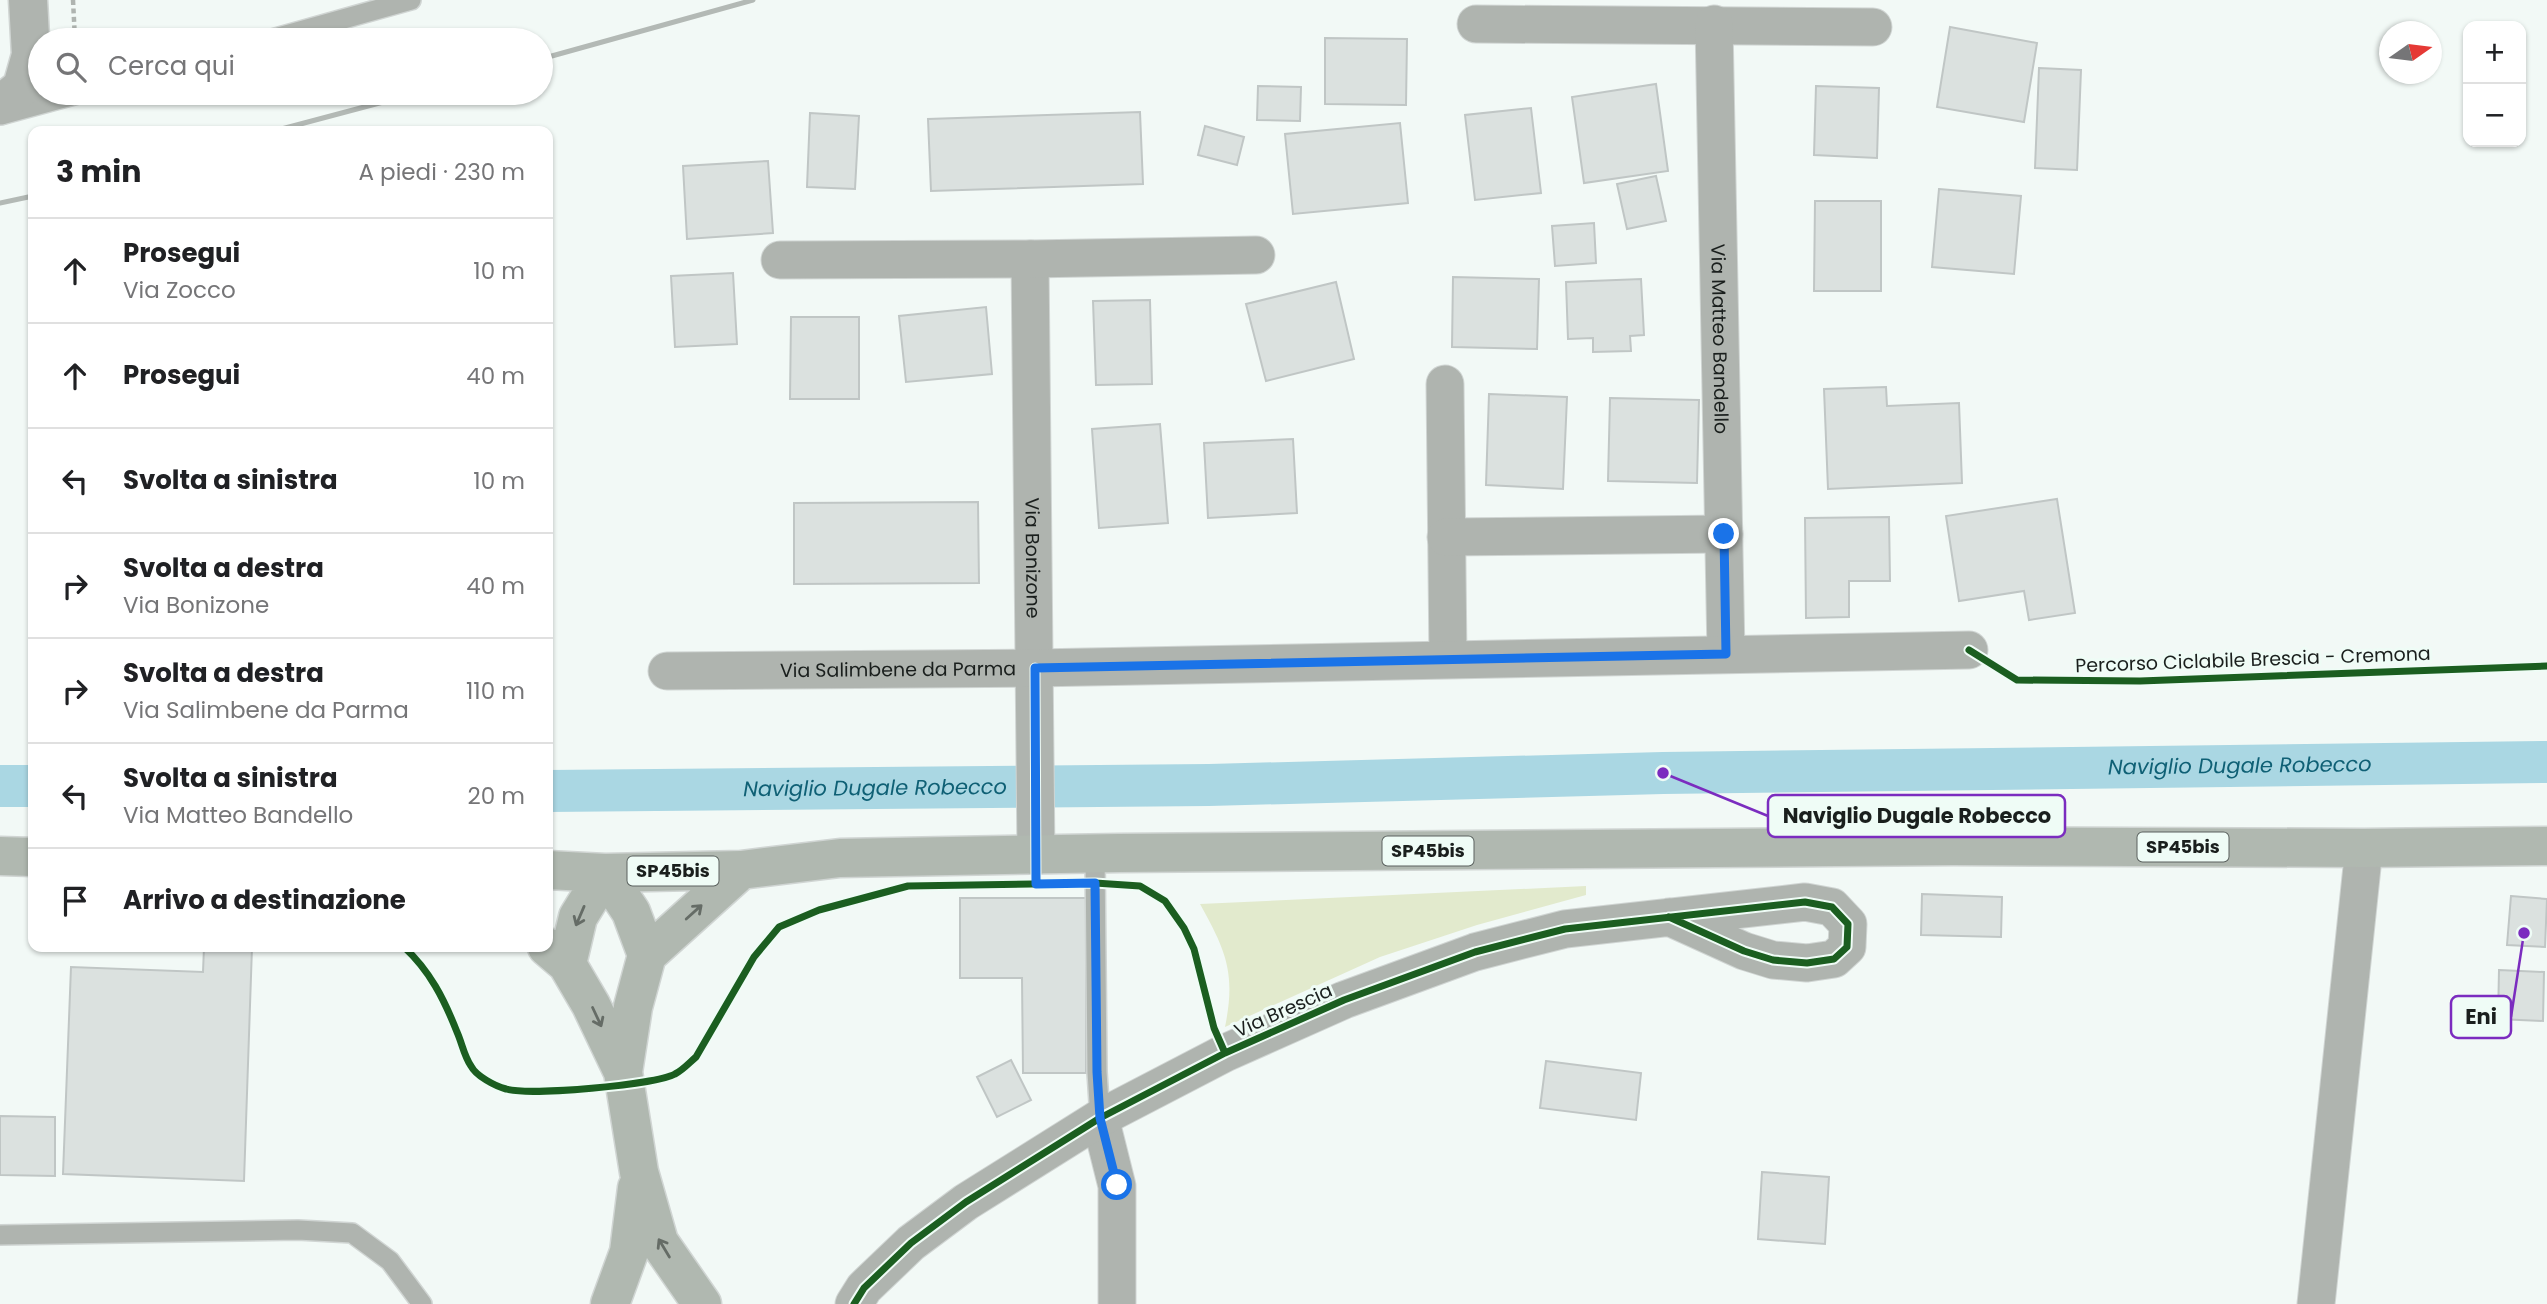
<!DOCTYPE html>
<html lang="it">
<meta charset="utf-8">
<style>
:root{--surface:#fff;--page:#f2f2f2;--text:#202124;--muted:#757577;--line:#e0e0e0}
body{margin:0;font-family:Poppins,sans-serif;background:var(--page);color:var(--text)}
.controls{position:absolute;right:21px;top:21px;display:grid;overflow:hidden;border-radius:14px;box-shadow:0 2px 5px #0004}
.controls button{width:63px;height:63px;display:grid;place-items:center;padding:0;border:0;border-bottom:2px solid var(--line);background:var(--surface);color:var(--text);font:35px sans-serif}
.compass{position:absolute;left:2379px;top:21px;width:63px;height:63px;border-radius:50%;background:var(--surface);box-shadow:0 2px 5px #0004;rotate:76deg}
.stop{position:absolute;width:21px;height:21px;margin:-16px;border:5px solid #1a73e8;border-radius:50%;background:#fff}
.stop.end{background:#1a73e8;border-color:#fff;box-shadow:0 2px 7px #0008}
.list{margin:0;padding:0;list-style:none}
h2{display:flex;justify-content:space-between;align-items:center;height:91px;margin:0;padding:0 28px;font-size:30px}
h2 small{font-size:23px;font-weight:400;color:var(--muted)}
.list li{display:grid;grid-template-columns:46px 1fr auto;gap:21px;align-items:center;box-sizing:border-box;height:105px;padding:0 28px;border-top:2px solid var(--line)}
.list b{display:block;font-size:26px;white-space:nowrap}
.list p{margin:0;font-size:23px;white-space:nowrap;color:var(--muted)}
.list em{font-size:23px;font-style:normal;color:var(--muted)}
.icon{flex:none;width:38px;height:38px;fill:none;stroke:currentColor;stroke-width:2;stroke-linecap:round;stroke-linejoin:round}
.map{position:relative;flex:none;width:2547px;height:1304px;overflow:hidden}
.search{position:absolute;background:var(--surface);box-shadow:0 2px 5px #0004;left:28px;top:28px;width:525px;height:77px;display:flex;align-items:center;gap:18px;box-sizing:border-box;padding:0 24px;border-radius:38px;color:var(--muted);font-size:26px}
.panel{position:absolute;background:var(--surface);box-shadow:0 2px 5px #0004;left:28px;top:126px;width:525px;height:826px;border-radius:14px}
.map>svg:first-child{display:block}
.green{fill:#e2eacd}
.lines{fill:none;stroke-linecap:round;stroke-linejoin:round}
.canal{stroke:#aad7e3;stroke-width:42}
.building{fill:#dbe1df;stroke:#c0c6c5;stroke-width:2}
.service-casing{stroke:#d0d5d3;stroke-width:22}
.minor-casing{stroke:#d0d5d3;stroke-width:39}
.tertiary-casing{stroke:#d0d5d3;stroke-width:41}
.primary-casing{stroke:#d0d5d3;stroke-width:41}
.path{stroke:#afb4b0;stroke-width:4.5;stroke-dasharray:5 3.5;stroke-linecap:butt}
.service{stroke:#afb4af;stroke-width:19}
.minor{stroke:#afb4af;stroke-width:37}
.tertiary{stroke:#afb4af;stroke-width:38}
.primary{stroke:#b0b8b0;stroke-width:38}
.rail{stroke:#b3b9b5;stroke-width:5}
.cycleway-casing{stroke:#effcf6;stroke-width:11}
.cycleway{stroke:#1b5e20;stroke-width:7}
.oneway{stroke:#656c66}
.route{stroke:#1a73e8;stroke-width:9}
.labels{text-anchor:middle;stroke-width:6;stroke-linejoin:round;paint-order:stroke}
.shield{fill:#effcf6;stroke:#5a615e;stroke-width:2}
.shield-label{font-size:18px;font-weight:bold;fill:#1a1f1d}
.street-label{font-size:19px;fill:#1a1f1d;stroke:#effcf6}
.water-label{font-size:21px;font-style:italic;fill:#0f6075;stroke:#effcf6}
.leader{fill:none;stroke:#7b2cbf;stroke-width:2.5}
.callout-dot{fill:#7b2cbf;stroke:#effcf6;stroke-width:2.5}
.callout{fill:#effcf6;stroke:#7b2cbf;stroke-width:2.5}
.callout-label{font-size:21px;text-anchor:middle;font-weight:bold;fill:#1a1f1d}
</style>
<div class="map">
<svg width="2547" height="1304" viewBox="0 0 2547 1304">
<rect width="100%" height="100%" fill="#f2f9f6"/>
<path class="green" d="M1586,886v9l-109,30 -97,32 -155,70c11,-54 1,-76 -25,-123z"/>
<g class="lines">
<g class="canal">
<path d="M0,786h33"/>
<path id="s1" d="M548,791l661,-6 454,-12 884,-11"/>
</g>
</g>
<path class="building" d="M1950,27l87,16 -13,79 -87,-15z
M1325,38l82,1 -1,66 -81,-1z
M2039,68l42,2 -4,100 -42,-2z
M1656,84l12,87 -84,12 -12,-86z
M1258,86l43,1 -1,34 -43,-1z
M1816,86l63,2 -2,70 -63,-3z
M1531,108l10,85 -66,7 -10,-85z
M1140,112l3,72 -212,7 -3,-72z
M810,113l49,3 -4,73 -48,-2z
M1400,123l8,80 -115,11 -8,-80z
M1205,126l39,11 -7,28 -39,-10z
M768,161l5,72 -86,6 -4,-73z
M1656,176l10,45 -39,8 -10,-45z
M1939,189l82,7 -7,78 -82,-7z
M1815,201h66v90h-67z
M1594,223l2,40 -41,3 -3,-40z
M733,273l4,71 -62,3 -4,-71z
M1453,277l86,2 -2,70 -85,-2z
M1641,279l3,56 -14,1 1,15 -38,1v-14l-25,1 -2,-57z
M1336,282l18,77 -88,22 -20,-77z
M1150,300l2,84 -56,1 -3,-84z
M986,307l6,67 -86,8 -7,-66z
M791,317h68v82h-69z
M1886,387l1,19 72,-3 3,80 -134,6 -4,-100z
M1489,394l78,3 -4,92 -77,-4z
M1610,398l89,2 -2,83 -89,-2z
M1160,424l8,99 -69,5 -7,-99z
M1293,439l4,74 -89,5 -4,-75z
M2057,499l18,114 -46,7 -5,-29 -65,10 -13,-85z
M978,502l1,81 -185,1v-81z
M1889,517l1,64h-41v36l-43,1 -1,-100z
M1922,894l80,3 -1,40 -80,-2z
M2511,896l36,3 -2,48 -38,-2z
M960,898h126v175h-63l-1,-95h-62z
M204,947h48l-8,234 -181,-7 8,-207 132,5z
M2499,970l45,2 -1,49 -45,-2z
M1011,1060l20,40 -34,17 -20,-40z
M1546,1061l95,12 -5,47 -96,-12z
M0,1116l55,1v59l-55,-1z
M1762,1172l67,5 -4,67 -67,-5z"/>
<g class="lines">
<defs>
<path id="service" d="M268,40l143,-40
M1,115l81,-22
M1095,854l2,218 3,46
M0,1235l298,-5 54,3 38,28 32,43"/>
<g id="minor">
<path d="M1476,24l397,3"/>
<path id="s2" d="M1714,24l12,630"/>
<path id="s3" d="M1030,259l6,597"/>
<path d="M780,260l250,-1 226,-4"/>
<path d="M1445,384l3,275"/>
<path d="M1446,537l278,-3"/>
<path id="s4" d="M667,671l368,-3 934,-18"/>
<path d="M1100,1118l17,68v118"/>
<path d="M854,1304l10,-16 47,-45 55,-41 134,-84 125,-65 119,-53 131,-48 90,-23 240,-27 27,5 16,17 -1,23 -13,12 -27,4 -34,-3 -29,-9 -75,-34"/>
<path d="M2316,1304l48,-456"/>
</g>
<path id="tertiary" d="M0,105l22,-18 9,-32 -3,-55"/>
<path id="primary" d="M0,856l33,1
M548,870l57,3 136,-3 99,-12 279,-5 834,-7 411,2 183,-2
M605,873l26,39 16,43
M547,947l20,17 24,41 32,67 16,100 20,70 43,62
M567,964l11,-47 27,-44
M623,1072l10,-65 14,-52 94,-85
M610,1304l19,-52 8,-64"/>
</defs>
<use href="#service" class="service-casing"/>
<use href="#minor" class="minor-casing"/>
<use href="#tertiary" class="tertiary-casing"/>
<use href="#primary" class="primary-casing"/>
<path class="path" d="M73,0l2,40"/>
<use href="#service" class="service"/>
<use href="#minor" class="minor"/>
<use href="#tertiary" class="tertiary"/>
<use href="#primary" class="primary"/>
<path class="rail" d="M541,59l212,-59
M274,131l143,-38
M0,203l33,-7"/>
<defs>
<path id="cycleway" d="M1969,650l48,30 123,1 407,-15
M1035,668l1,216
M404,947c26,24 40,52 53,85 5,11 7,24 14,34 5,10 24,20 35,23 23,7 149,-4 169,-15 8,-4 14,-11 21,-17l58,-100 25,-30 40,-17 89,-24 187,-3 45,3 25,15 19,27 10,21 20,79 11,25
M854,1304l10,-16 47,-45 55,-41 134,-84 125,-65 119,-53 131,-48 90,-23 240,-27 27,5 16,17 -1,23 -13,12 -27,4 -34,-3 -29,-9 -75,-34"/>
</defs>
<use href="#cycleway" class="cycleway-casing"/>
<use href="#cycleway" class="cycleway"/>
</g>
<defs><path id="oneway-shaft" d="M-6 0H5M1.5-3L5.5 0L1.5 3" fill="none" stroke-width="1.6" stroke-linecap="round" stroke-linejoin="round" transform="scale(1.75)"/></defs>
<g class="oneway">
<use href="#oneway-shaft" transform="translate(694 912) rotate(-42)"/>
<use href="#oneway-shaft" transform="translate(580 916) rotate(113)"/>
<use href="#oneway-shaft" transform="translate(597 1017) rotate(65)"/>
<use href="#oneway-shaft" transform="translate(664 1248) rotate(-121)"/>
</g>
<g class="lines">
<path class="route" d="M1117,1185l-17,-67 -3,-46 -2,-189 -59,1 -1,-216 691,-14 -2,-120"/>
</g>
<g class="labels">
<g class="shield">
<rect x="2137.5" y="832.5" width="91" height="29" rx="5"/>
<rect x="1382.5" y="836.5" width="91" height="29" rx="5"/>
<rect x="627.5" y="856.5" width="91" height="29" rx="5"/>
</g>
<g class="shield-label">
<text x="2183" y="853">SP45bis</text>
<text x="1428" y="857">SP45bis</text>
<text x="673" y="877">SP45bis</text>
</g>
<g class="street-label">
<text dy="7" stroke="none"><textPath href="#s2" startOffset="315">Via Matteo Bandello</textPath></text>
<text dy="7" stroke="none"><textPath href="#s3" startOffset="299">Via Bonizone</textPath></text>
<text transform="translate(2253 659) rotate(-2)" y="7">Percorso Ciclabile Brescia - Cremona</text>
<text dy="7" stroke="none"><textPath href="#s4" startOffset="231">Via Salimbene da Parma</textPath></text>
<text transform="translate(1283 1010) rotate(-24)" y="7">Via Brescia</text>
</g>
<g class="water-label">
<text dy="7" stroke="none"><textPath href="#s1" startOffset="1692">Naviglio Dugale Robecco</textPath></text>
<text dy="7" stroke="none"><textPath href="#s1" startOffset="327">Naviglio Dugale Robecco</textPath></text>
</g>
</g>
<path class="leader" d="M1663 773L1768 816M2524 933L2511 1017"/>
<g class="callout-dot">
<circle cx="1663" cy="773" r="7"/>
<circle cx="2524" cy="933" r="7"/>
</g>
<g class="callout">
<rect x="1768" y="795" width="297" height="42" rx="7"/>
<rect x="2451" y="996" width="60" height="42" rx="7"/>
</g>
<g class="callout-label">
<text x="1917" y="823">Naviglio Dugale Robecco</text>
<text x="2481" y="1024">Eni</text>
</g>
</svg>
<div class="controls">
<button>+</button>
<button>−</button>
</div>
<svg class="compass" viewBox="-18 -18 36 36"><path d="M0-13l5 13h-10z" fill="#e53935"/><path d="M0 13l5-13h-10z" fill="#757577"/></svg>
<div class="stop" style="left:1117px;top:1185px"></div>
<div class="stop end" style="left:1724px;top:534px"></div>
<div class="search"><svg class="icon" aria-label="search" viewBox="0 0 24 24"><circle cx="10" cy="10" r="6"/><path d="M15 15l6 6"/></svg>Cerca qui</div>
<section class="panel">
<h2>3 min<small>A piedi · 230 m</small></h2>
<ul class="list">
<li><svg class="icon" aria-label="ahead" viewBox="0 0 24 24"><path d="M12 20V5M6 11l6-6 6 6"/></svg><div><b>Prosegui</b><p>Via Zocco</p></div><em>10 m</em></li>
<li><svg class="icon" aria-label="ahead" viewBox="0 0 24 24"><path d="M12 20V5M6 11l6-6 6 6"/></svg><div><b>Prosegui</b></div><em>40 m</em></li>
<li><svg class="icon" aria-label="left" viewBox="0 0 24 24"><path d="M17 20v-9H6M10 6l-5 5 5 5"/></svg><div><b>Svolta a sinistra</b></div><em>10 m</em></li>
<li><svg class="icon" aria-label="right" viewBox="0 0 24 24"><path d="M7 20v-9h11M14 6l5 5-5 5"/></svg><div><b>Svolta a destra</b><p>Via Bonizone</p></div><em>40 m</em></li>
<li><svg class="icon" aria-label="right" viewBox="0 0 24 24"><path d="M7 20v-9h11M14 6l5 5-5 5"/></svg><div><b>Svolta a destra</b><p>Via Salimbene da Parma</p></div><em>110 m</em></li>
<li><svg class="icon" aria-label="left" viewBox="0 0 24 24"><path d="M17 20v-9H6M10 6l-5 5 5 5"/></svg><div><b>Svolta a sinistra</b><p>Via Matteo Bandello</p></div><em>20 m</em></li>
<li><svg class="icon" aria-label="arrive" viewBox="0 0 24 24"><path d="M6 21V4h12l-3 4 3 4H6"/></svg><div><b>Arrivo a destinazione</b></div></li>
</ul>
</section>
</div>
